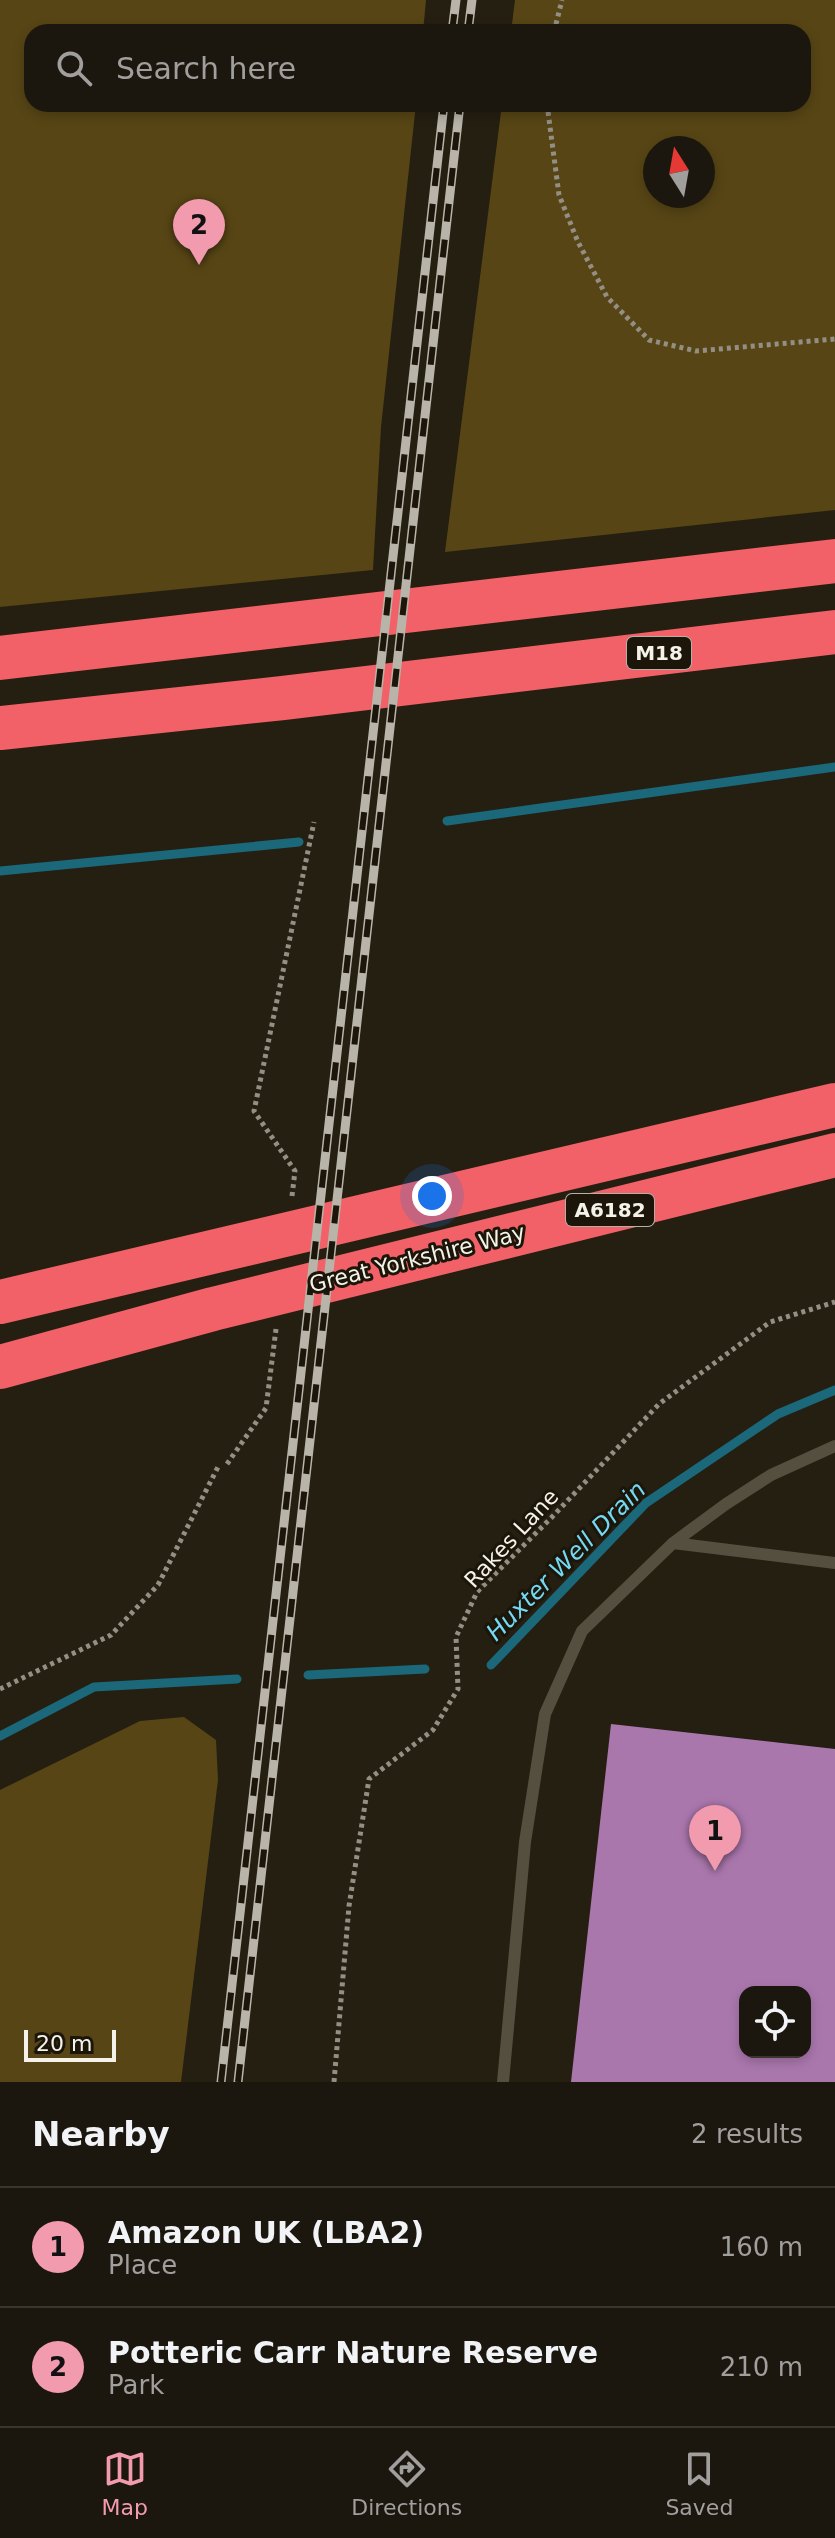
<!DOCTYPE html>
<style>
:root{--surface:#1c170e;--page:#252017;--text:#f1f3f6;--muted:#a09f9e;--line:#3a362e;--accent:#f29aae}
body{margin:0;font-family:"DejaVu Sans",sans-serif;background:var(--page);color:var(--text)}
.controls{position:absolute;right:24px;bottom:24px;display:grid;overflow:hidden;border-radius:16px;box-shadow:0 4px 12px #0003}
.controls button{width:72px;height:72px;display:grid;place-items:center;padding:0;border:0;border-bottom:2px solid var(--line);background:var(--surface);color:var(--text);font:40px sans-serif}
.compass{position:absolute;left:643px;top:136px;width:72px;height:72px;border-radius:50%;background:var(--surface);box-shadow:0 4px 12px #0003;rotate:349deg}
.scale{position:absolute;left:24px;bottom:20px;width:92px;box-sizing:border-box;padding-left:8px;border:4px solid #f5f2e9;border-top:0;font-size:22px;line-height:28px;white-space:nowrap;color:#f5f2e9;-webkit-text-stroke:6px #1b1609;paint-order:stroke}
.you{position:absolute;left:432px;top:1196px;width:28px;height:28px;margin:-20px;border:6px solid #fff;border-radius:50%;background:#1a73e8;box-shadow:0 0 0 12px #1a73e833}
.badge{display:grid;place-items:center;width:52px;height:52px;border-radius:50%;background:var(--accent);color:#111;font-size:26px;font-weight:700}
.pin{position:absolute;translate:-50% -66px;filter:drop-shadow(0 2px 4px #0008)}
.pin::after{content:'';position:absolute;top:42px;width:28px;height:24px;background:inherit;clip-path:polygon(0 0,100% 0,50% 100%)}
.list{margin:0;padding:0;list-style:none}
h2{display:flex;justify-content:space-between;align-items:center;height:104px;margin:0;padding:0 32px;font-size:34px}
h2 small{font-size:26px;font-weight:400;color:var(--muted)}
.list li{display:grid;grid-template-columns:52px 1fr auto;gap:24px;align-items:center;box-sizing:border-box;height:120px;padding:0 32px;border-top:2px solid var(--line)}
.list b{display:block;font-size:30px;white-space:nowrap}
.list p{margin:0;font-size:26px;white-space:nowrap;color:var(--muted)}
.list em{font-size:26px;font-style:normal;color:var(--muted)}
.icon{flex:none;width:44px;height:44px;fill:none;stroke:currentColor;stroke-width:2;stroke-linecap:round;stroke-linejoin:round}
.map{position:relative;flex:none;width:835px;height:2082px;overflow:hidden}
.search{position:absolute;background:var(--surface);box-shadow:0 4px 12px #0003;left:24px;right:24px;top:24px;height:88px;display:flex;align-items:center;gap:20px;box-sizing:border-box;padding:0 28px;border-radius:24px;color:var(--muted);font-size:30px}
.sheet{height:344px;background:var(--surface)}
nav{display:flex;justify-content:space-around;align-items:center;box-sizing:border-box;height:112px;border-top:2px solid var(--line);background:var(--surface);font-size:22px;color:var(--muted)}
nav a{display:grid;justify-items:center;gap:4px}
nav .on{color:var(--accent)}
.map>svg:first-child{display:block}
.green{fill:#574515;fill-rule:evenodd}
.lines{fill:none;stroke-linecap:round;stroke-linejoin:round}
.stream{stroke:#1b687b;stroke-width:9}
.building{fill:#aa77ad;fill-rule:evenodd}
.path{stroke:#948f84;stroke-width:5;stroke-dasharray:4 4;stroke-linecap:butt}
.lane{stroke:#554f40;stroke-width:12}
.highway{stroke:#f26167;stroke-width:44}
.rail-casing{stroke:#b8b4a9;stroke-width:9}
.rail{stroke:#1b1609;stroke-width:6;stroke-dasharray:18;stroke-linecap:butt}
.labels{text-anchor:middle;stroke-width:6;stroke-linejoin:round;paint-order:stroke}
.shield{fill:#1b1609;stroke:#b4b0a6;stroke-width:2}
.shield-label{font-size:20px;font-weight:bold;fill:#f5f2e9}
.street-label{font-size:22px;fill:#f5f2e9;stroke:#1b1609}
.water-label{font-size:24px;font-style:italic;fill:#74d9f5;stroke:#1b1609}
</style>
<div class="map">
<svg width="835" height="2082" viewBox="0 0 835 2082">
<rect width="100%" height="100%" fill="#251f12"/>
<path class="green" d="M0,0h426l-3,32h-391v72h384l-35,323 -8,143 -373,37z
M515,0h320v510l-390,42 57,-448h301v-72h-292zM655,148h48v48h-48z
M184,1717l32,23 2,40 -37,302h-181v-292l140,-69z"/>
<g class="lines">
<path class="stream" d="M447,821l388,-54
M0,871l299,-29
M491,1665l155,-162 132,-89 57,-24
M308,1675l117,-6
M0,1736l94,-49 143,-8"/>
</g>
<path class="building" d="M611,1724l224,25v333h-264zM745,1992h60v60h-60z"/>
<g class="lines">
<path class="path" d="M554,32l8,-32
M547,104l12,91 19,47 29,55 42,43 47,11 139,-12
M292,1196l3,-25 -41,-60 60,-289
M227,1464l39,-56 10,-79
M0,1689l111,-54 47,-50 61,-120
M334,2082l15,-176 20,-127 64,-49 25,-41 -2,-52 21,-45 77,-77 105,-111 111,-82 65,-20"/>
<path class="lane" d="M673,1543l162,20
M503,2082l22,-240 20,-128 37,-83 91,-88 53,-39 45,-29 64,-29"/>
<path class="highway" d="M0,658l835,-97
M0,728l283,-30 552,-66
M0,1302l835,-197
M0,1367l213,-58 622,-154"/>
<defs>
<path id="rail" d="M452,32l4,-32
M468,32l4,-32
M221,2082l223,-1978
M238,2082l222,-1978"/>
</defs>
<use href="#rail" class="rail-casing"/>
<use href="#rail" class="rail"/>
</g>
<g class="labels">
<g class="shield">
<rect x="627" y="637" width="64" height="32" rx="6"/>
<rect x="566" y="1194" width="88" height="32" rx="6"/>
</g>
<g class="shield-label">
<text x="659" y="660">M18</text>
<text x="610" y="1217">A6182</text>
</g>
<g class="street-label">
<text transform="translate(417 1258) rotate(-14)" y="8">Great Yorkshire Way</text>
<text transform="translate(511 1538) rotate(-47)" y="8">Rakes Lane</text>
</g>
<g class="water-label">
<text transform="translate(566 1561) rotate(-45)" y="8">Huxter Well Drain</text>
</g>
</g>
</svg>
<div class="controls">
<button><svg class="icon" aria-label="locate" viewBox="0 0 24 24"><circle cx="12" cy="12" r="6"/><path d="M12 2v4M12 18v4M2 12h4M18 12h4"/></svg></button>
</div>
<svg class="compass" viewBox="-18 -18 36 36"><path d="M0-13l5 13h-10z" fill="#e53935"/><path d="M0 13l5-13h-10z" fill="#a09f9e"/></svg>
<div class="scale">20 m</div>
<div class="you"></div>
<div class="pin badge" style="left:715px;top:1871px">1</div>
<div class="pin badge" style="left:199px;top:265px">2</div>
<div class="search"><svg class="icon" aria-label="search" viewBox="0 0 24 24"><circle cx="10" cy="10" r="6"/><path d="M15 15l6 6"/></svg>Search here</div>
</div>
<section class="sheet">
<h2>Nearby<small>2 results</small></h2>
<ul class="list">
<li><span class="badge">1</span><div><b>Amazon UK (LBA2)</b><p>Place</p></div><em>160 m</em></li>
<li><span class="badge">2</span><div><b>Potteric Carr Nature Reserve</b><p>Park</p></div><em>210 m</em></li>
</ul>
</section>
<nav>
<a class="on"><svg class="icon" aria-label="map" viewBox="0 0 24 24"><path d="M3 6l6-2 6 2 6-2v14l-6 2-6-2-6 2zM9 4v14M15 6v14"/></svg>Map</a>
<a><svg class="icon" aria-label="directions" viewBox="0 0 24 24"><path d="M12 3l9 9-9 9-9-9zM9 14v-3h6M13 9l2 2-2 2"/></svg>Directions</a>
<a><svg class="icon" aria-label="saved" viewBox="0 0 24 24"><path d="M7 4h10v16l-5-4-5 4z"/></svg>Saved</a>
</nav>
